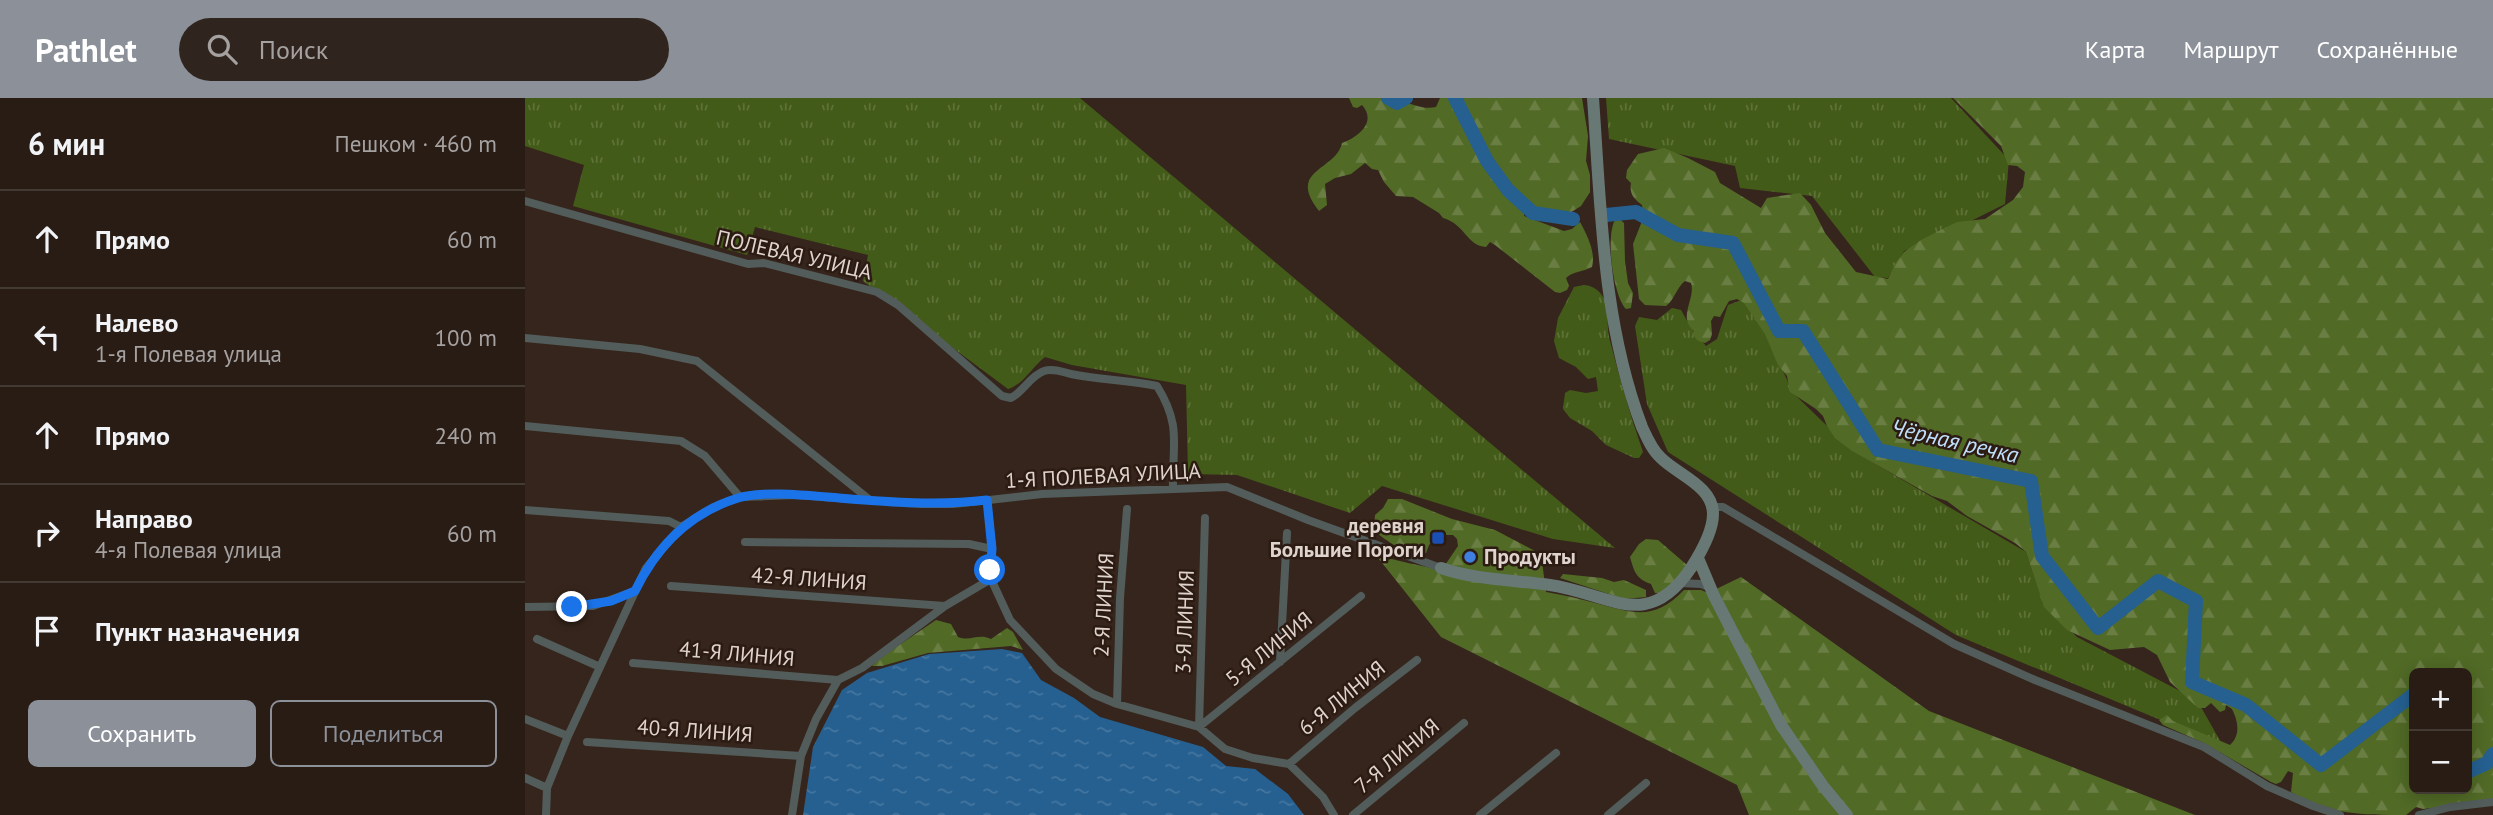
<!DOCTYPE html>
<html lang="ru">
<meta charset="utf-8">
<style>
:root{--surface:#281c15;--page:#30251e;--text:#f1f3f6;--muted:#a5a1a0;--line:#443a34;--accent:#8c9099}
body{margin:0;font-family:"PT Sans",sans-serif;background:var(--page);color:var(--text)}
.controls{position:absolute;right:21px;bottom:21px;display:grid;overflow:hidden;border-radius:10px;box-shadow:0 4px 18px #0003}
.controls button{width:63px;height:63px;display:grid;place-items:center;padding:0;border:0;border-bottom:2px solid var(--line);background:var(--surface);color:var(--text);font:35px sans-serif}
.stop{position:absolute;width:21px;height:21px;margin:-16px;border:5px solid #1a73e8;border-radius:50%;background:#fff}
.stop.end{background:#1a73e8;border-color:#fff;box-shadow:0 2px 7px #0008}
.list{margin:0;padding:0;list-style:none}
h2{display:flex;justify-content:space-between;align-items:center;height:91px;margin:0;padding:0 28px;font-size:30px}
h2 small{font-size:23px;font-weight:400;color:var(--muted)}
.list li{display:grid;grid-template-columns:46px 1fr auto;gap:21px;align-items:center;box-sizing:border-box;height:98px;padding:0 28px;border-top:2px solid var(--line)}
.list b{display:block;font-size:26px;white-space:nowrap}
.list p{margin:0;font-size:23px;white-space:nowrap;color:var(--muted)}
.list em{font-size:23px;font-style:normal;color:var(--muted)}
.actions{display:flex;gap:14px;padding:21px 28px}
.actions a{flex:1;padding:16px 0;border:2px solid var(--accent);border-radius:10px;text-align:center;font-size:24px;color:var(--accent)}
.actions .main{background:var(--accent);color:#fff}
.icon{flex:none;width:38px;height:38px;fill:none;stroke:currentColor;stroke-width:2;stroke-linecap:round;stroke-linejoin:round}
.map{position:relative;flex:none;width:1968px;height:717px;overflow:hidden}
header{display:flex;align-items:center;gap:42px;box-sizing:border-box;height:98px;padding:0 35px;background:var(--accent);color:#fff}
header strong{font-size:33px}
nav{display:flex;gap:38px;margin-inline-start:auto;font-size:24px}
.search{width:490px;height:63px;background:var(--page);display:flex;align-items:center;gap:18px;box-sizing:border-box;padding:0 24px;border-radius:38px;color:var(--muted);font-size:26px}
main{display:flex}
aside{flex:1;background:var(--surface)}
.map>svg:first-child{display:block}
.grass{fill:url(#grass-tufts)}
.forest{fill:url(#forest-firs);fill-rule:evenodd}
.water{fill:url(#water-ripples)}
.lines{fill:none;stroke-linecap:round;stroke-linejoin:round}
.river{stroke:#256091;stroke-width:14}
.street{stroke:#525c5a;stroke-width:8}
.secondary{stroke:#687975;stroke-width:12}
.route{stroke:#1a73e8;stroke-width:9}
.transit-dot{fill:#1a4fb4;stroke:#2c1b12;stroke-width:2.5}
.shop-dot{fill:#3f7fe0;stroke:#2c1b12;stroke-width:2.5}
.labels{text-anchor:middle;stroke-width:5;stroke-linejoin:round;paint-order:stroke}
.street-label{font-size:21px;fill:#dfd3cd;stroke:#2c1b12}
.poi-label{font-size:21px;font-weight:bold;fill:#dfd3cd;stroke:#2c1b12;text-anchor:end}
.water-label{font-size:23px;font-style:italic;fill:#c0dffc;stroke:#2c1b12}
</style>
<header>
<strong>Pathlet</strong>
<div class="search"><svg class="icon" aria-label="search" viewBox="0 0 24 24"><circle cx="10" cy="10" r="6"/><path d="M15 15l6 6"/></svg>Поиск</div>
<nav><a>Карта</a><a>Маршрут</a><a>Сохранённые</a></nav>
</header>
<main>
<aside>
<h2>6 мин<small>Пешком · 460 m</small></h2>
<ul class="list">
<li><svg class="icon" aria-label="ahead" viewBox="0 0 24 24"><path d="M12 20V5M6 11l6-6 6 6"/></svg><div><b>Прямо</b></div><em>60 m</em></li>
<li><svg class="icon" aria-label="left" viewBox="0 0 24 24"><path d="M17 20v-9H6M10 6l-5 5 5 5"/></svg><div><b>Налево</b><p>1-я Полевая улица</p></div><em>100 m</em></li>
<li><svg class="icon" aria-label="ahead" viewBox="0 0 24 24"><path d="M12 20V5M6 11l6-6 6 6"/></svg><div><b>Прямо</b></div><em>240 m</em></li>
<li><svg class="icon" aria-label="right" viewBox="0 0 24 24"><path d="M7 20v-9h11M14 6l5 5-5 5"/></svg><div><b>Направо</b><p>4-я Полевая улица</p></div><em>60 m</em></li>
<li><svg class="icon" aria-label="arrive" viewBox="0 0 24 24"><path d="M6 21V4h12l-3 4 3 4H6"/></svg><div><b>Пункт назначения</b></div></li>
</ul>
<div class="actions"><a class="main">Сохранить</a><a>Поделиться</a></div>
</aside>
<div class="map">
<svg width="1968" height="717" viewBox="0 0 1968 717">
<defs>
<pattern id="grass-tufts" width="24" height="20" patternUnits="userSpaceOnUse" patternTransform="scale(1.75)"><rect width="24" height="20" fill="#435b18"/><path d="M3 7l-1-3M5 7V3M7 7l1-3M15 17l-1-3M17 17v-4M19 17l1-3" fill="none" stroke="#5e7238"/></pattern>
<pattern id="forest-firs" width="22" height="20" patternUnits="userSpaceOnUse" patternTransform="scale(1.75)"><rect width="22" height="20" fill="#516a26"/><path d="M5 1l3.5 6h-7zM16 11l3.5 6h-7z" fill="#6a7e44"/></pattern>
<pattern id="water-ripples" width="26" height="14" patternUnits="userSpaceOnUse" patternTransform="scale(1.75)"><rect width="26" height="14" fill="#256091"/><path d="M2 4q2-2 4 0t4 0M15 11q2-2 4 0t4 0" fill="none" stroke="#44769f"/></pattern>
</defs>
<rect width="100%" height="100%" fill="#36251c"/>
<path class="grass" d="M0,0h555l535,450 -62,-9 -171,-53 -32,27 -113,-38 -49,-1 -2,-89 -114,-20 -27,-8c-14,11 -21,27 -37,32l-145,-108 5,-26 -113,-28 -8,28 -174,-49 11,-41 -59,-19z
M1081,0h345l58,62 -4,44 -54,27 -47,20 -16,27 -13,-1 -63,-81 -72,-8 -5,-22 -126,-27z
M1059,187c10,1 16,6 21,15 3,7 2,25 4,37 10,39 21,78 34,115l-4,6h-5l-28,-13 -14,-14 -22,-13 -7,-9 2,-16 5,-3 16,3 12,-2 -2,-14 -8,2 -12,-12 -17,-9 -5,-17 4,-23 16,-31z
M1219,201l20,31 29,63 60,58 173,101 17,51 34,34 120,63 26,46 -267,-111 -288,-183 -21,-48 -12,-78 4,-9 18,3 15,-12 9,2 10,18 15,18 11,-7 11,-34z"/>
<path class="forest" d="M824,0h35l5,6c21,-6 29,7 47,3l4,-9h8l4,7 6,-7h124l6,38 -2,25 4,14v17l-9,14 -16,10 -10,2h-7l-24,-15v13l40,15 8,-2 8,-7c7,13 16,30 12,45 -8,5 -19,4 -26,11l3,8 -2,4 -7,3 -5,-1 -60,-47 -5,-3 -4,5c-19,-1 -21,-23 -43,-29l-4,-5 -26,-16 -17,-1 -12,-14 -6,-12 -6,-1 -7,-6 -14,11 -16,4 -10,6 2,21 -8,6c-33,-42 17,-40 23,-68 14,-5 36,-20 20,-38l-5,3 -4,-1z
M1428,0h540v703l-70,8 -7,-2 -10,8c-45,0 -75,0 -115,-23l2,-19 -5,-2 -7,11 -5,2 -5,-2 -67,-39 -41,-18 -4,-5 8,-5 6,6 57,24c11,-10 8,-24 2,-36l-6,-4 -1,5 -5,2 -9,-9 -6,5h-7l-28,-26 -13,-27 -13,-8 -34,3 -43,-20 -23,-23 -18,-55 -11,-9 -48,-27 -20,-15 -15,-5 -80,-45 -17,-13 -8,-12 -4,-10 -7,-7 -26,-17 -3,-16 -9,-11 -13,-31 -21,-31 -7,-4 -8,2 -9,16 -6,-1 -3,5 1,13 -2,6 -5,3 -7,-2 -5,-6 1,-4c-17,-14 2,-32 -3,-48l-6,-2c-9,7 -10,18 -19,25l-21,-1 -6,-6 -6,-55 11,-28 -2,-11c-8,-6 -13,-11 -11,-22l-5,-5 1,-8 11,-16 26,-6 24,10 27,14 5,11 41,25 6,-10 33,-5 11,12 14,28 31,39 32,7 7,-15 9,-12 17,-12 36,-18 28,-3 28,-19 10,-13 2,-15 -8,-6 -9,-1 -7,-19zM1889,575h53v116h-53z
M1092,119l7,6 1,38 3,22 5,10 -2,15 -5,1c-13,-13 -22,-78 -9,-92z
M863,401h14l50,20 43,11 46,24 5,38c18,3 35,7 53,12 37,10 56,16 85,-14h17l7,3 33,-16 188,134 266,104h-446l-12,-30 -296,-148 -66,-83c22,8 44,10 66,17l17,-25 -1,-7 -4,-4h-14l-10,10 -3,8c-19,4 -37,-11 -52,-22l1,-16 8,-7z
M1121,441l12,1 29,25 -12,17 -16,11h-4l-4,-9c-15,-5 -17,-13 -21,-27l9,-13z
M1038,476l39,4 12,4 10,-2 22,10v7l-22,2 -64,-21z
M411,522l15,4 7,13c13,5 20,-4 33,2l16,-11 6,4 10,18 -12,-4 -83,7 -46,13h-10l8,-8z"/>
<path class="water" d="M477,551l20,4 19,27 33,18 26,19 103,30 23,19 29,3 33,25 16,21h-501l10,-68 29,-57 25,-17 62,-19z"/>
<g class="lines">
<path class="river" d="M863,0l9,5 9,-5
M930,0l32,63 21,29 25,23 40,6
M1081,117l30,-3 42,23 55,8 46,88h24l75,119 153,31 11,75 56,72 60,-47 38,20 -4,81 54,23 75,60 93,-71
M1942,674l20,-9 6,-9"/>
<path class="street" d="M0,103l223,63 16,-1 113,29 21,13 104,91 9,2c13,-7 19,-22 33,-27 9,-3 18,1 27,3 29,6 58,6 86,12 25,40 15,59 16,102
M0,240l115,11 57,12 173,139
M0,328l156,15 24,15 35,41
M462,402l5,49 -1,30 19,41 46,49 37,25 24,10 82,23 26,22 28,9 36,6 34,33 11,18
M1187,409h11l231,137 81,36 169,67 63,39 46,20 27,9
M0,412l144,11 12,6
M220,444l224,2 23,5
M1155,485l21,1 10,4
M146,488l274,20
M0,509l68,-1 42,-15
M12,541l63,28
M755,564l7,-129
M108,565l205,17
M592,606l3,-106 7,-89
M0,621l43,17
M674,629l6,-209
M674,629l162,-131
M62,644l214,14
M764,666l66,-56 62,-48
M0,680l22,10
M21,717l1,-27 21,-52 78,-168 35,-41 33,-20 26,-10 56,-2 125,9h32l89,-10 185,-7 81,33 133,48
M267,717l9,-59 15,-37 22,-39 24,-12 83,-62 46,-27
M828,717l111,-92
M955,717l76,-62
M1083,717l38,-32
M1894,717l31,-8 43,-5"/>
<path class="secondary" d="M1173,460l16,38 67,129 42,61 24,29
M916,470c35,12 73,12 109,17 61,9 97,48 141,-17 9,-14 22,-37 22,-54 0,-28 -35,-39 -52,-56 -9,-8 -14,-20 -19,-31 -40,-105 -41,-219 -49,-329"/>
</g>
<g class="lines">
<path class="route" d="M47,509l39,-6 24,-10c22,-45 54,-78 103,-93 23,-8 75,-2 101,0 50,4 98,8 148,2l5,49 -2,21"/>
</g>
<rect class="transit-dot" x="906" y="433" width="14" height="14" rx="3.5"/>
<circle class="shop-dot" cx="945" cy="459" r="7"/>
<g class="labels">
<g class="street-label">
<text transform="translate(269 157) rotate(13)" y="7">ПОЛЕВАЯ УЛИЦА</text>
<text transform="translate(578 378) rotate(-3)" y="7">1-Я ПОЛЕВАЯ УЛИЦА</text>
<text transform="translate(284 481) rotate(4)" y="7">42-Я ЛИНИЯ</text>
<text transform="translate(579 507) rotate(-87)" y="7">2-Я ЛИНИЯ</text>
<text transform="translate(660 524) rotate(-88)" y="7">3-Я ЛИНИЯ</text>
<text transform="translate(744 551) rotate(-39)" y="7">5-Я ЛИНИЯ</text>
<text transform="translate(212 556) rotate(5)" y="7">41-Я ЛИНИЯ</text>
<text transform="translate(817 600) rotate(-39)" y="7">6-Я ЛИНИЯ</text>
<text transform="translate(170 633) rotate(4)" y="7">40-Я ЛИНИЯ</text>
<text transform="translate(872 658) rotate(-40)" y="7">7-Я ЛИНИЯ</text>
</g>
<g class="poi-label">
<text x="899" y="435">деревня<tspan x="899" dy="24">Большие Пороги</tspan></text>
<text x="959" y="466" text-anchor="start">Продукты</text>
</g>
<g class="water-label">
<text transform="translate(1430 343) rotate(13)" y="8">Чёрная речка</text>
</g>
</g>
</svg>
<div class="controls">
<button>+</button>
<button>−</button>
</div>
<div class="stop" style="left:465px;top:472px"></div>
<div class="stop end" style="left:47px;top:509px"></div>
</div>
</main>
